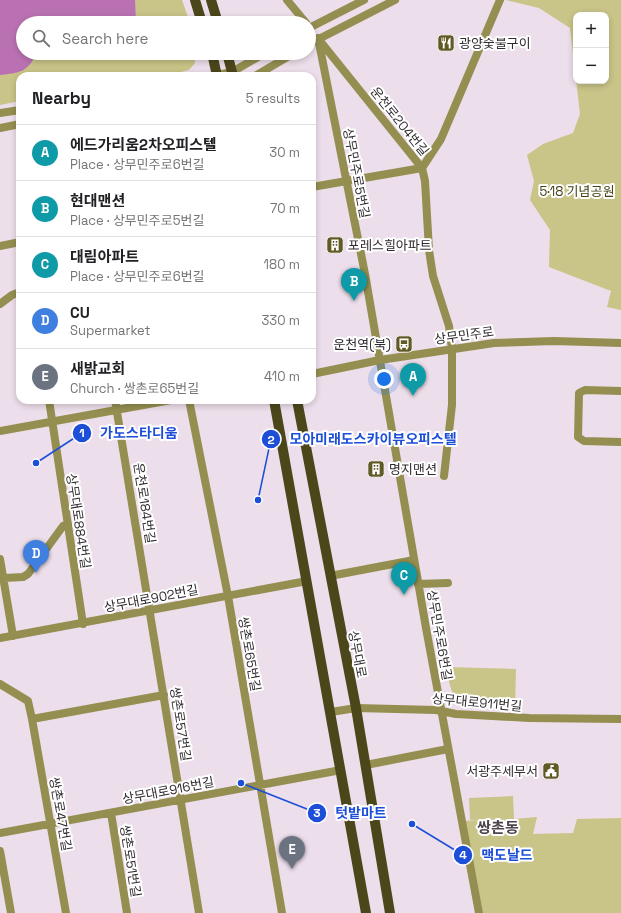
<!DOCTYPE html>
<meta charset="utf-8">
<style>
:root{--surface:#fff;--page:#f6f6f6;--text:#202124;--muted:#757577;--line:#e0e0e0;--accent:#2563eb}
body{margin:0;font-family:"Space Grotesk","Noto Sans KR",sans-serif;background:var(--page);color:var(--text)}
.controls{position:absolute;right:12px;top:12px;display:grid;overflow:hidden;border-radius:8px;box-shadow:0 2px 6px #0003}
.controls button{width:36px;height:36px;display:grid;place-items:center;padding:0;border:0;border-bottom:1px solid var(--line);background:var(--surface);color:var(--text);font:20px sans-serif}
.you{position:absolute;left:384px;top:379px;width:14px;height:14px;margin:-10px;border:3px solid #fff;border-radius:50%;background:#1a73e8;box-shadow:0 0 0 6px #1a73e833}
.badge{display:grid;place-items:center;width:26px;height:26px;border-radius:50%;background:var(--accent);color:#fff;font-size:13px;font-weight:700}
.pin{position:absolute;translate:-50% -33px;filter:drop-shadow(0 1px 2px #0008)}
.pin::after{content:'';position:absolute;top:21px;width:14px;height:12px;background:inherit;clip-path:polygon(0 0,100% 0,50% 100%)}
.list{margin:0;padding:0;list-style:none}
h2{display:flex;justify-content:space-between;align-items:center;height:52px;margin:0;padding:0 16px;font-size:17px}
h2 small{font-size:13px;font-weight:400;color:var(--muted)}
.list li{display:grid;grid-template-columns:26px 1fr auto;gap:12px;align-items:center;box-sizing:border-box;height:56px;padding:0 16px;border-top:1px solid var(--line)}
.list b{display:block;font-size:15px;white-space:nowrap}
.list p{margin:0;font-size:13px;white-space:nowrap;color:var(--muted)}
.list em{font-size:13px;font-style:normal;color:var(--muted)}
.icon{flex:none;width:22px;height:22px;fill:none;stroke:currentColor;stroke-width:2;stroke-linecap:round;stroke-linejoin:round}
.map{position:relative;flex:none;width:621px;height:913px;overflow:hidden}
.search{position:absolute;background:var(--surface);box-shadow:0 2px 6px #0003;left:16px;top:16px;width:300px;height:44px;display:flex;align-items:center;gap:10px;box-sizing:border-box;padding:0 14px;border-radius:22px;color:var(--muted);font-size:15px}
.panel{position:absolute;background:var(--surface);box-shadow:0 2px 6px #0003;left:16px;top:72px;width:300px;height:332px;border-radius:12px}
.map>svg:first-child{display:block}
.green{fill:#c9c487;fill-rule:evenodd}
.water{fill:#ba71b3}
.lines{fill:none;stroke-linecap:round;stroke-linejoin:round}
.minor{stroke:#948e50;stroke-width:8}
.tertiary{stroke:#948e50;stroke-width:8}
.primary{stroke:#4c471b;stroke-width:10}
.labels{text-anchor:middle;stroke-width:4;stroke-linejoin:round;paint-order:stroke}
.poi-label{font-size:13px;fill:#302b2f;stroke:#fff;text-anchor:start}
.street-label{font-size:13px;fill:#302b2f;stroke:#fff}
.park-label{font-size:13px;fill:#464216;stroke:#fff}
.quarter-label{font-size:15px;font-weight:bold;fill:#4f444e;stroke:#fff}
.leader{fill:none;stroke:#1d4ed8;stroke-width:1.5}
.callout-dot{fill:#1d4ed8;stroke:#fff;stroke-width:1.5}
.mark-label{font-size:12px;text-anchor:middle;font-weight:bold;fill:#fff}
.callout-label{font-size:14px;text-anchor:middle;font-weight:bold;fill:#1d4ed8;stroke:#fff;stroke-width:4;stroke-linejoin:round;paint-order:stroke}
</style>
<div class="map">
<svg width="621" height="913" viewBox="0 0 621 913">
<rect width="100%" height="100%" fill="#ecdeea"/>
<path class="green" d="M0,0h182l8,23h-167v30h172v10l-6,7 -25,6h-144v25l-20,4z
M506,0h115v310l-14,-3 4,-16 -62,-24 1,-37 -20,-30 4,-19 -7,-26 16,-11 30,-11 7,-19 -10,-86 -31,-20zM576,15h30v66h-30z
M445,667l71,2 -1,36 -60,-2z
M513,796l1,23 23,-2 -4,17 40,-1 4,-14 44,-1v95h-138l-18,-92 13,-1h-8l-1,-22z"/>
<path class="water" d="M0,0h135l1,23h-113v30h13c-7,19 -17,20 -36,22z"/>
<g class="lines">
<path class="minor" d="M318,38l47,236 61,354 53,285
M320,41l102,127 3,13 4,69 4,26 16,50 3,23v56l-8,71
M312,187l110,-19 19,-29 59,-139
M0,246l20,-4
M0,304l12,-9 8,-3
M312,374l68,-14 114,-17 60,-2 67,2
M621,391l-36,-1 -6,3 -1,44 6,4 37,1
M49,400l34,224
M115,400l84,513
M189,400l39,196 54,317
M0,431l171,-31
M0,559l13,77
M330,576l84,-16
M4,578l19,-1 5,-3 35,-48 5,-2
M418,584l30,-1
M0,638l307,-57
M0,684l28,17 4,18
M331,712l25,-4 80,2 20,4 73,4 92,1
M366,765l82,-16
M111,813l16,100
M0,833l341,-63
M0,851l11,62
M66,913l-34,-194 132,-24"/>
<path class="tertiary" d="M287,0l19,23
M309,28l55,-28
M309,44l86,-44
M212,76l20,-4 33,-19
M255,76l39,-23
M0,113l20,-3
M0,128l20,-4"/>
<path class="primary" d="M195,0l7,23
M211,0l7,23
M212,53l5,23
M227,53l6,23
M274,400l92,513
M297,400l59,308 34,205"/>
</g>
<defs>
<symbol id="restaurant-square" viewBox="-11 -11 22 22"><rect x="-9" y="-9" width="18" height="18" rx="4" fill="#5f5a26" stroke="#fff"/><path d="M-5-6h1v4h1v-4h1v4h1v-4h1v5L-1.5 .5V6h-2V.5L-5-1ZM5-6V6H3V1.5H1.5Q1.5-4 5-6Z" fill="#fff"/></symbol>
<symbol id="building-square" viewBox="-11 -11 22 22"><rect x="-9" y="-9" width="18" height="18" rx="4" fill="#5f5a26" stroke="#fff"/><path d="M-4-6H4V6H1V3H-1V6H-4ZM-2.5-4.3h1.7v1.8h-1.7ZM.8-4.3h1.7v1.8H.8ZM-2.5-1h1.7V.8h-1.7ZM.8-1h1.7V.8H.8Z" fill="#fff"/></symbol>
<symbol id="bus-square" viewBox="-11 -11 22 22"><rect x="-9" y="-9" width="18" height="18" rx="4" fill="#5f5a26" stroke="#fff"/><path d="M-5-6H5V4H4V6H2V4H-2V6H-4V4H-5ZM-3.5-4V0h7V-4ZM-3.5 1.2v1.5H-2V1.2ZM2 1.2v1.5H3.5V1.2Z" fill="#fff"/></symbol>
<symbol id="civic-square" viewBox="-11 -11 22 22"><rect x="-9" y="-9" width="18" height="18" rx="4" fill="#5f5a26" stroke="#fff"/><path d="M-.6-6.5H3V-4.5H.6V-3L4-1V1h2V6H-6V1h2V-1L-.6-3ZM-1.2 2.5V6h2.4V2.5Z" fill="#fff"/></symbol>
</defs>
<g fill-rule="evenodd">
<use href="#restaurant-square" x="436" y="33" width="20" height="20"/>
<use href="#building-square" x="325" y="235" width="20" height="20"/>
<use href="#bus-square" x="394" y="334" width="20" height="20"/>
<use href="#building-square" x="366" y="459" width="20" height="20"/>
<use href="#civic-square" x="541" y="761" width="20" height="20"/>
</g>
<g class="labels">
<g class="poi-label">
<text x="459" y="48">광양숯불구이</text>
<text x="348" y="250">포레스힐아파트</text>
<text x="391" y="349" text-anchor="end">운천역(북)</text>
<text x="389" y="474">명지맨션</text>
<text x="538" y="776" text-anchor="end">서광주세무서</text>
</g>
<g class="street-label">
<text transform="translate(400 121) rotate(51)" y="5">운천로204번길</text>
<text transform="translate(357 173) rotate(79)" y="5">상무민주로5번길</text>
<text transform="translate(464 335) rotate(-8)" y="5">상무민주로</text>
<text transform="translate(145 503) rotate(81)" y="5">운천로184번길</text>
<text transform="translate(79 521) rotate(81)" y="5">상무대로884번길</text>
<text transform="translate(151 598) rotate(-11)" y="5">상무대로902번길</text>
<text transform="translate(440 635) rotate(80)" y="5">상무민주로6번길</text>
<text transform="translate(250 654) rotate(80)" y="5">쌍촌로65번길</text>
<text transform="translate(358 654) rotate(79)" y="5">상무대로</text>
<text transform="translate(477 702) rotate(5)" y="5">상무대로911번길</text>
<text transform="translate(181 724) rotate(81)" y="5">쌍촌로57번길</text>
<text transform="translate(168 790) rotate(-11)" y="5">상무대로916번길</text>
<text transform="translate(61 814) rotate(80)" y="5">쌍촌로47번길</text>
<text transform="translate(131 861) rotate(81)" y="5">쌍촌로51번길</text>
</g>
<g class="park-label">
<text x="577" y="196">5·18 기념공원</text>
</g>
<g class="quarter-label">
<text x="498" y="833">쌍촌동</text>
</g>
</g>
<path class="leader" d="M36 463L82 433M258 500L271 439M241 783L317 813M412 824L463 855"/>
<g class="callout-dot">
<circle cx="36" cy="463" r="4"/>
<circle cx="258" cy="500" r="4"/>
<circle cx="241" cy="783" r="4"/>
<circle cx="412" cy="824" r="4"/>
<circle cx="82" cy="433" r="10"/>
<circle cx="271" cy="439" r="10"/>
<circle cx="317" cy="813" r="10"/>
<circle cx="463" cy="855" r="10"/>
</g>
<g class="mark-label">
<text x="82" y="437">1</text>
<text x="271" y="444">2</text>
<text x="317" y="817">3</text>
<text x="463" y="859">4</text>
</g>
<g class="callout-label">
<text x="139" y="438">가도스타디움</text>
<text x="373" y="444">모아미래도스카이뷰오피스텔</text>
<text x="361" y="818">텃밭마트</text>
<text x="507" y="860">맥도날드</text>
</g>
</svg>
<div class="controls">
<button>+</button>
<button>−</button>
</div>
<div class="you"></div>
<div class="pin badge" style="left:413px;top:396px;background:#0f9aa8">A</div>
<div class="pin badge" style="left:354px;top:301px;background:#0f9aa8">B</div>
<div class="pin badge" style="left:404px;top:595px;background:#0f9aa8">C</div>
<div class="pin badge" style="left:36px;top:573px;background:#3f7fe0">D</div>
<div class="pin badge" style="left:292px;top:869px;background:#6b7280">E</div>
<div class="search"><svg class="icon" aria-label="search" viewBox="0 0 24 24"><circle cx="10" cy="10" r="6"/><path d="M15 15l6 6"/></svg>Search here</div>
<section class="panel">
<h2>Nearby<small>5 results</small></h2>
<ul class="list">
<li><span class="badge" style="background:#0f9aa8">A</span><div><b>에드가리움2차오피스텔</b><p>Place · 상무민주로6번길</p></div><em>30 m</em></li>
<li><span class="badge" style="background:#0f9aa8">B</span><div><b>현대맨션</b><p>Place · 상무민주로5번길</p></div><em>70 m</em></li>
<li><span class="badge" style="background:#0f9aa8">C</span><div><b>대림아파트</b><p>Place · 상무민주로6번길</p></div><em>180 m</em></li>
<li><span class="badge" style="background:#3f7fe0">D</span><div><b>CU</b><p>Supermarket</p></div><em>330 m</em></li>
<li><span class="badge" style="background:#6b7280">E</span><div><b>새밝교회</b><p>Church · 쌍촌로65번길</p></div><em>410 m</em></li>
</ul>
</section>
</div>
